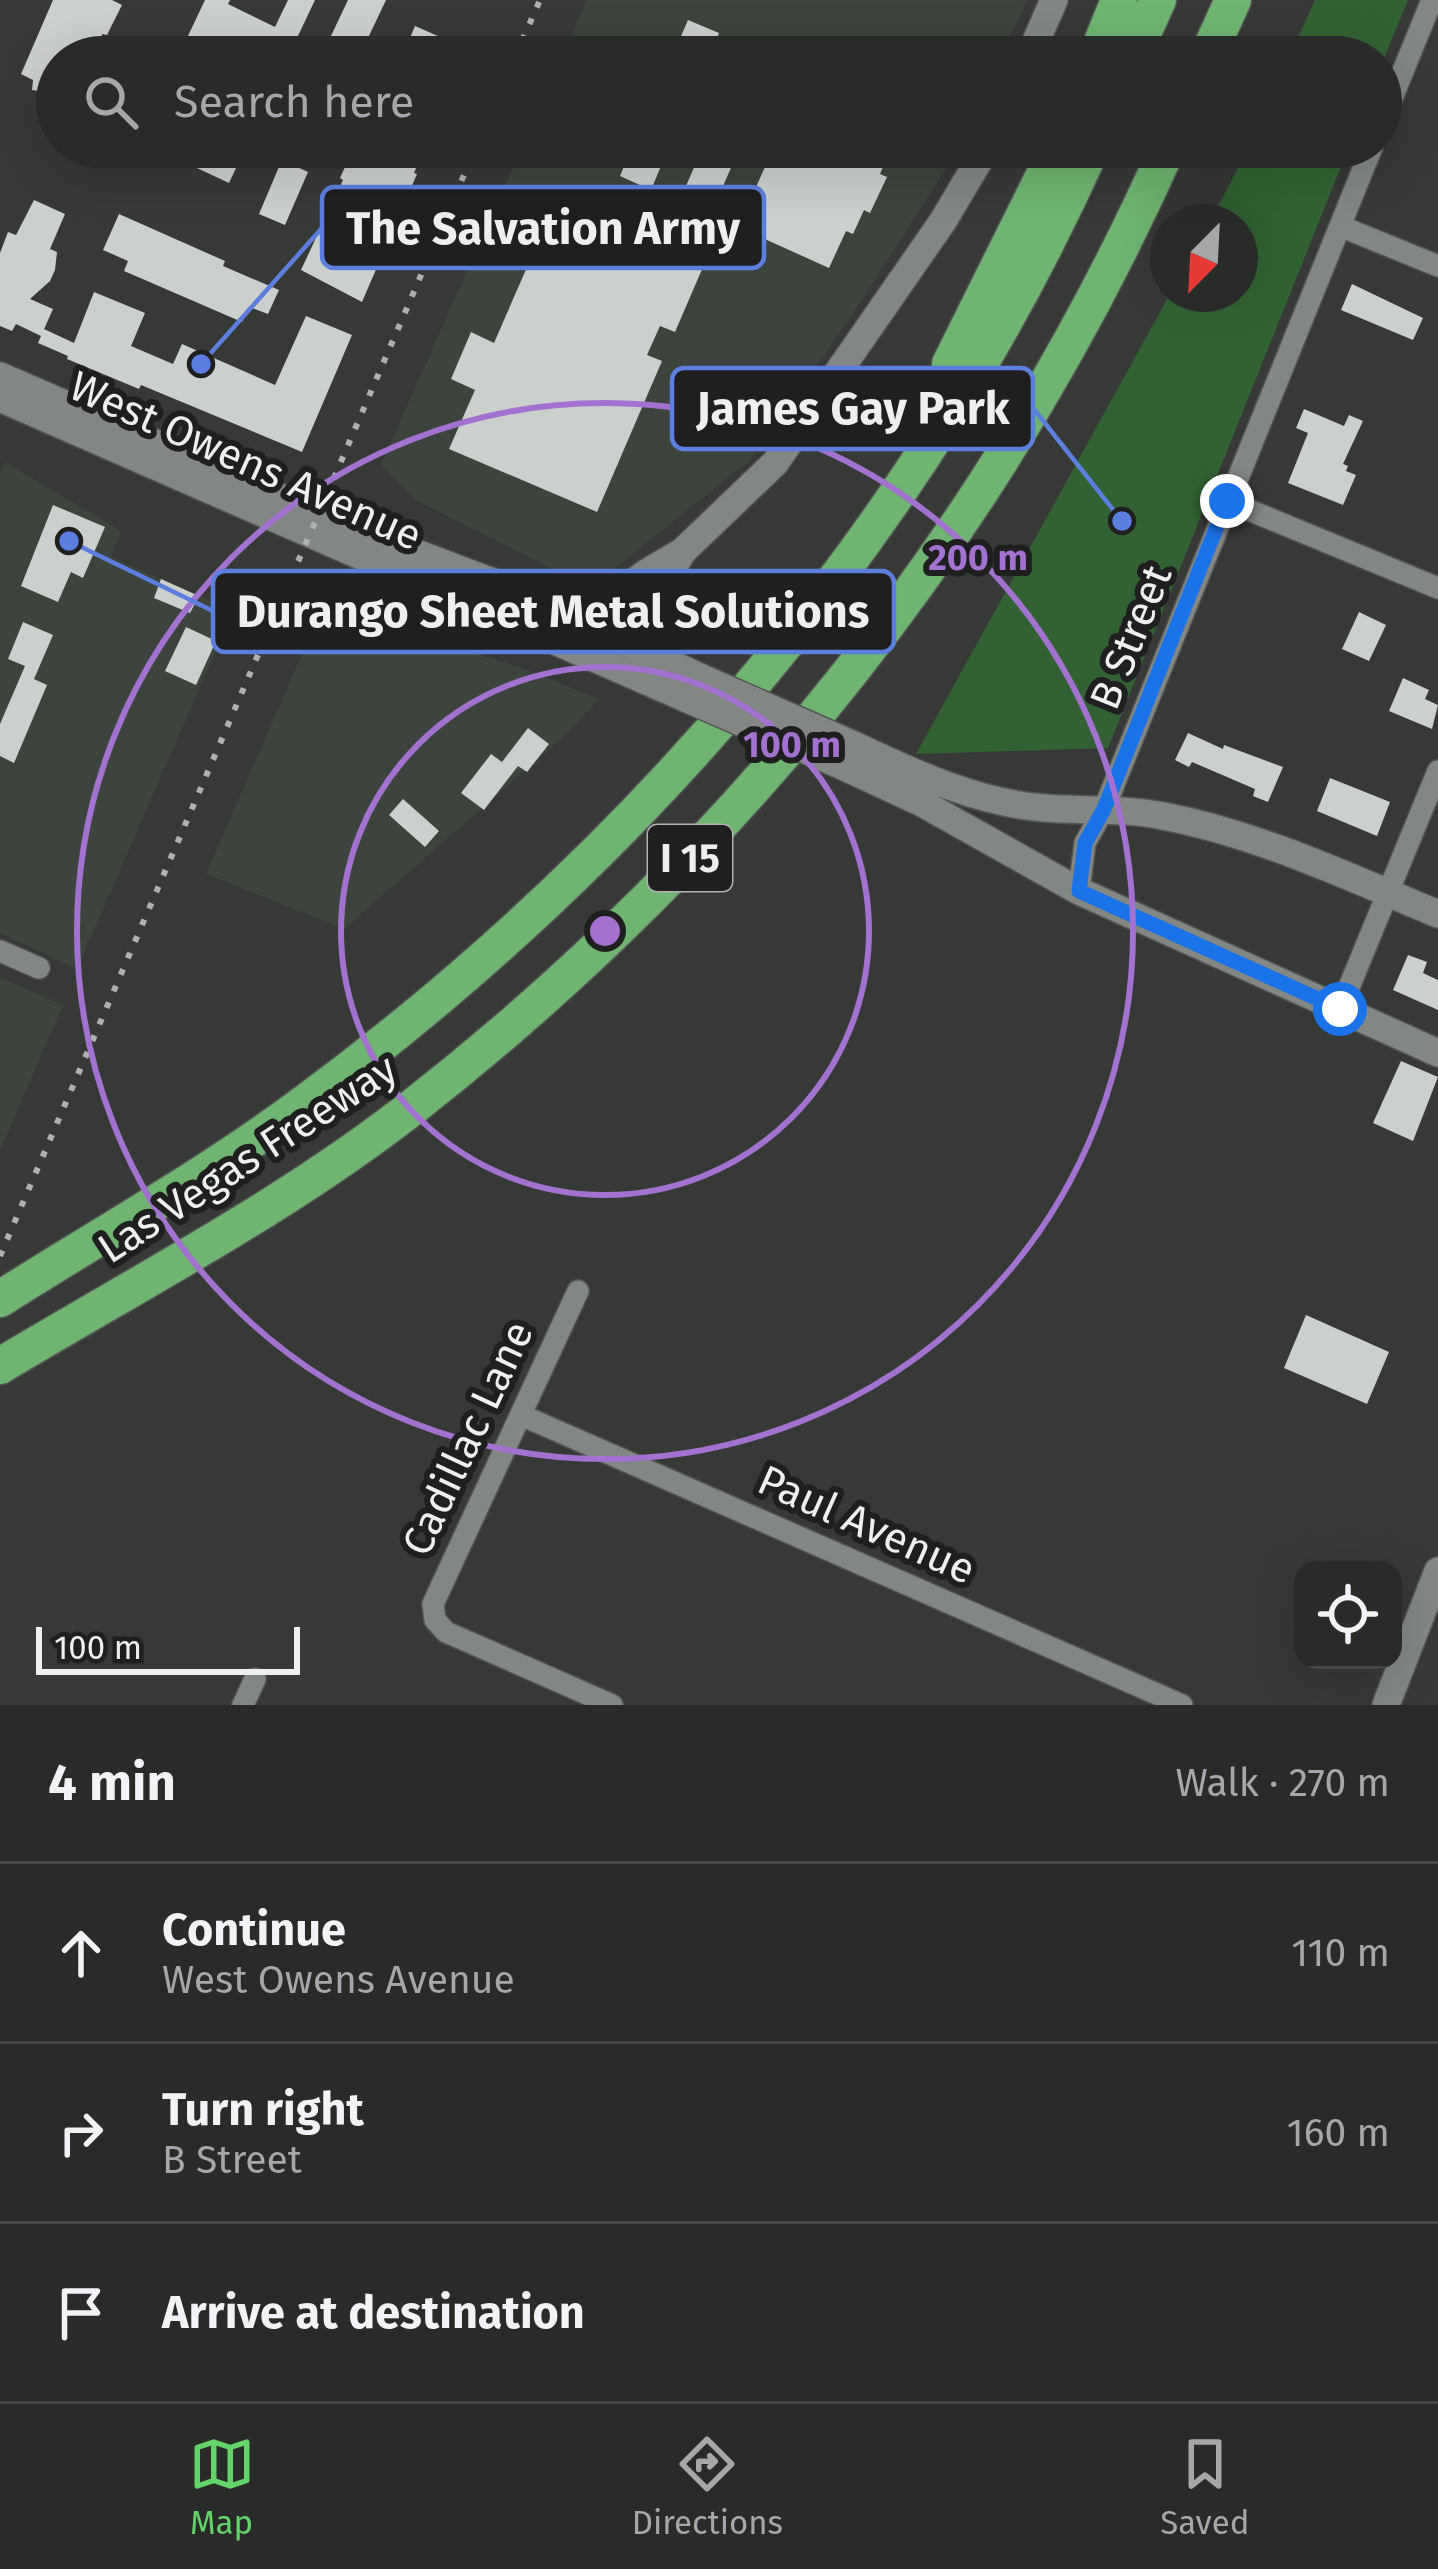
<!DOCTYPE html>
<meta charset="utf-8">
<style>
:root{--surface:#282b28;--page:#343734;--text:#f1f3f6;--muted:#a5a7a8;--line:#444745;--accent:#63d469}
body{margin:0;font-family:"Fira Sans",sans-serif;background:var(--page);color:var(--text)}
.controls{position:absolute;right:36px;bottom:36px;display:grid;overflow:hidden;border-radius:24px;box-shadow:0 12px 48px #0002}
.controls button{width:108px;height:108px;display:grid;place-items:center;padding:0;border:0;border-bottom:3px solid var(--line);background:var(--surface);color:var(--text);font:60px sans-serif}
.compass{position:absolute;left:1150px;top:204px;width:108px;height:108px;border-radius:50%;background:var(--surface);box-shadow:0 12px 48px #0002;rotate:204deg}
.scale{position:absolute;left:36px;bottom:30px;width:264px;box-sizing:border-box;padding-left:12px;border:6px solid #eef0ee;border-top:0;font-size:33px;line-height:42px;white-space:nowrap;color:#eef0ee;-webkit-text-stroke:9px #1e1f1e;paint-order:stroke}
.stop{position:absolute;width:36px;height:36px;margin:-27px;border:9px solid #1a73e8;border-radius:50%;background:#fff}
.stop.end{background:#1a73e8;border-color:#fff;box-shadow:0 3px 12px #0008}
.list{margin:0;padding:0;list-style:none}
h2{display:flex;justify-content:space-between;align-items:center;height:156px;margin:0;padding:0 48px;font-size:51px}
h2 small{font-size:39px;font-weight:400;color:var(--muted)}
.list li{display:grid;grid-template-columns:78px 1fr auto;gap:36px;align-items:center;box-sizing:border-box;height:180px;padding:0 48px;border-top:3px solid var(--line)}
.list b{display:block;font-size:45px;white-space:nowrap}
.list p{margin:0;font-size:39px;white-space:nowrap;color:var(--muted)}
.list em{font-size:39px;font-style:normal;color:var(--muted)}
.icon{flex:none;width:66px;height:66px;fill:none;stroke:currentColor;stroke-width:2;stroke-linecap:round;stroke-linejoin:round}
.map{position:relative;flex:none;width:1438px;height:1705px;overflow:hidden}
.search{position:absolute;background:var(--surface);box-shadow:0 12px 48px #0002;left:36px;right:36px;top:36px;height:132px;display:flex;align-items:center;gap:30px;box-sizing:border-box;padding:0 42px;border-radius:66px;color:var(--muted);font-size:45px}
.sheet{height:696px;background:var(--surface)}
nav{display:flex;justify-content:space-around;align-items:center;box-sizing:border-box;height:168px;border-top:3px solid var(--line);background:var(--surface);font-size:33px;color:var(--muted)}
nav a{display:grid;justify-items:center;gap:6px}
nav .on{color:var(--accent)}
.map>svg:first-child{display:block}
.built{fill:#3d443d}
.green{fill:#326234}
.building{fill:#ccd0cc}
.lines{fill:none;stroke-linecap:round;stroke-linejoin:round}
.street-casing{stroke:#535653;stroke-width:24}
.secondary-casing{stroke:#535653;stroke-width:30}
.highway-casing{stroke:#535653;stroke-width:39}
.street{stroke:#838783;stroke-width:21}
.secondary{stroke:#838783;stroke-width:27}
.highway{stroke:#6fb470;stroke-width:36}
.rail{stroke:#aeb1ae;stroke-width:6;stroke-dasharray:6 12;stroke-linecap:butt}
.secondary-bridge-casing{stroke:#535653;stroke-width:30;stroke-linecap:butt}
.secondary-bridge{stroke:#838783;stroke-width:27}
.route{stroke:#1a73e8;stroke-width:15}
.ring{fill:none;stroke:#a371cf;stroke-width:6}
.labels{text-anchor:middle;stroke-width:12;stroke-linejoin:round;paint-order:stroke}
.shield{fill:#1e1f1e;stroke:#b0b1b0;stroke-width:3}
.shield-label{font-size:39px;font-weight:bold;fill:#eef0ee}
.street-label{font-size:42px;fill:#eef0ee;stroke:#1e1f1e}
.centre{fill:#a371cf;stroke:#1e1f1e;stroke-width:6}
.ring-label{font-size:36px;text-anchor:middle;font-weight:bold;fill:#a371cf;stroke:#1e1f1e;stroke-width:12;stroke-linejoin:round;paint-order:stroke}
.leader{fill:none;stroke:#5c7fdf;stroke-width:4.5}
.callout-dot{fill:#5c7fdf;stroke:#1e1f1e;stroke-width:4.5}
.callout{fill:#1e1f1e;stroke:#5c7fdf;stroke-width:4.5}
.callout-label{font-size:45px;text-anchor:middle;font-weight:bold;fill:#eef0ee}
</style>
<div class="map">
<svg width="1438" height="1705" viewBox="0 0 1438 1705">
<rect width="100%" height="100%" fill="#363935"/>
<path class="built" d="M587,0h440l-26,57h-439z
M522,147h438l-107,167 -104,147 -136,109 -37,11 -160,-81 -35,-35z
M5,462l116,69 -10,26 122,54 -156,358 -77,-36v-460z
M323,606l196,61 80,32 -32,35 -223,195 -138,-55z
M0,977l63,28 -63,146z"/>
<path class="green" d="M1315,0h93l-27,66v-9h-92z
M1249,147h100l-241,601 -192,6 254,-460h70v-72h-30z"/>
<path class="building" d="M53,0h59l10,5 -15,30 -5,-1 -4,23h-41v37l-25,-4 1,-10 -12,-6z
M205,0h25l-2,4 47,23 13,-27h27l-27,57h-110z
M348,0h38l-27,57h-38z
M688,20l31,13 -10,24h-37z
M415,26l71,31h-84z
M152,147h54l11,5 2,-5h27l-17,36z
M354,147h71l-11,26 3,1 -55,128 -61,-32 42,-90 -3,-2z
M632,147h37l-18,43 -31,-14z
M703,147h37l-30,69 -31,-14z
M774,147h108l-5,11 8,4 -5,12 7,3 -17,36 -6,-3 -11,24 -7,-3 -17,37 -91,-41z
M284,155l13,6 -2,5 13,6 -23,53 -26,-11z
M558,196l148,64 -31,72 -15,-6 -13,29 15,6 -65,151 -148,-63 26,-59 -24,-11 20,-47 23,11z
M34,200l31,14 -15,35 7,3 -2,18 -5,11 -20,18 23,10 -12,27 -25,-12 -4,7 -12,-5v-73l8,-21 8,3z
M119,214l106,47 -2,5 56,24 -11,24 -19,-7 -7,15 -118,-51 4,-10 -25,-11z
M1352,284l71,34 -10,22 -72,-30z
M94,292l51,21 -14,33 42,18 9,-20 93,41 31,-69 46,19 -50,117 -161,-67 -2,4 -72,-30 1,-3 -30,-13 6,-14 30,14z
M1304,409l40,17 5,-11 14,6 -20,43 5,2 -2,5 10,4 -13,30 -55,-22 20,-50 -12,-5z
M53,505l52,22 -22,51 -12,-6 -13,30 -37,-16z
M161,579l38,17 -9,17 -36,-15z
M1359,612l27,13 -17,36 -27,-12z
M23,622l30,13 -19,44 13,6 -33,78 -14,-7v-32l25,-58 -17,-7z
M186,627l30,14 -20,44 -31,-14z
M1403,678l26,12 -4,9 13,6 -6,24 -43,-18z
M528,728l21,16 -22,28 -9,-6 -34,44 -23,-17 30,-39 11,8z
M1188,733l35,16 1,-4 59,22 -15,35 -15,-6 2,-7 -63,-27 -3,5 -14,-7z
M1330,778l60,24 -13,34 -60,-25z
M403,799l36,32 -14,16 -36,-32z
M1408,955l19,7 -4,11 15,7v30l-45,-20z
M1401,1061l37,16 -25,64 -40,-18z
M1306,1315l83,37 -22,52 -83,-36z"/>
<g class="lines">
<defs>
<path id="street" d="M1381,125l51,-125
M1340,226l98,40
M1227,501l211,87
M1079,891l6,-48 19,-34 268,-662
M0,951l39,17
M1340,1009l98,-238
M578,1291l-145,313 2,16 11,12 166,73
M521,1415l661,290
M243,1705l12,-26"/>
<path id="secondary" d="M1029,57l25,-57
M0,376l355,154 159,60 188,88
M0,398l685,300
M576,632l7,-12 63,-47 36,-21 93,-89 168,-242 44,-74
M666,662c-31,-43 -6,-69 16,-110
M854,745c59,28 124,58 190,63 39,3 80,0 119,8 95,18 186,61 275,98
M838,764l84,39 157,88 359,162
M1386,1705l52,-134"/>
<path id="highway" d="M1096,57l23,-57
M1132,57l26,-57
M1207,57l26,-57
M950,364l108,-217
M0,1299c99,-63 203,-121 298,-191 336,-247 623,-578 794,-961
M0,1366c138,-83 288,-161 414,-260 325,-255 586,-581 754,-959"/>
</defs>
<use href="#street" class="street-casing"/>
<use href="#secondary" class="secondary-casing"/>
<use href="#highway" class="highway-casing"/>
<use href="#street" class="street"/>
<use href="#secondary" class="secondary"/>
<use href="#highway" class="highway"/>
<path class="rail" d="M515,57l25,-57
M0,1256l476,-1109"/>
<defs>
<path id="secondary-bridge" d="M702,678l152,67
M685,698l153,66"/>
</defs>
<use href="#secondary-bridge" class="secondary-bridge-casing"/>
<use href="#secondary-bridge" class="secondary-bridge"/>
</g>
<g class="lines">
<path class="route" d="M1227,501l-123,308 -19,34 -6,48 261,118"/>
</g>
<g class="ring">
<circle cx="605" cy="931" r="264"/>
<circle cx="605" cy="931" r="528"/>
</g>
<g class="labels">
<rect class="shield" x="648" y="825" width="84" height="66" rx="9"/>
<g class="shield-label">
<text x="690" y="872">I 15</text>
</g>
<g class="street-label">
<text transform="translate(246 460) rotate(24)" y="15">West Owens Avenue</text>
<text transform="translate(1130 637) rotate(-68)" y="15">B Street</text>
<text transform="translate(247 1158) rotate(-33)" y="15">Las Vegas Freeway</text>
<text transform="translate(467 1438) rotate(-65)" y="15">Cadillac Lane</text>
<text transform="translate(867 1524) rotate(24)" y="15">Paul Avenue</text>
</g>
</g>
<circle cx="605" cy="931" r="18" class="centre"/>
<g class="ring-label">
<text x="978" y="570">200 m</text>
<text x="792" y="757">100 m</text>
</g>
<path class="leader" d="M201 364L322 228M1122 521L1033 408M69 541L213 611"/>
<g class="callout-dot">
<circle cx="201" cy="364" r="12"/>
<circle cx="1122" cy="521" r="12"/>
<circle cx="69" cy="541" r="12"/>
</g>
<g class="callout">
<rect x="322" y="187" width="442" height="81" rx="12"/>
<rect x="672" y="368" width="361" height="81" rx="12"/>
<rect x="213" y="571" width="681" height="81" rx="12"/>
</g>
<g class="callout-label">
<text x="543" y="244">The Salvation Army</text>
<text x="853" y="424">James Gay Park</text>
<text x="553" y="627">Durango Sheet Metal Solutions</text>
</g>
</svg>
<div class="controls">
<button><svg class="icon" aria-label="locate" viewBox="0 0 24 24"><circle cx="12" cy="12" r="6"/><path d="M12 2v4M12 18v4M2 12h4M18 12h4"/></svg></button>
</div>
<svg class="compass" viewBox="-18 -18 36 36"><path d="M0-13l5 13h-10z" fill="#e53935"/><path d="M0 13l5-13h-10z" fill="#a5a7a8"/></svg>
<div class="scale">100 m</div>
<div class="stop" style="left:1340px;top:1009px"></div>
<div class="stop end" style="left:1227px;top:501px"></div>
<div class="search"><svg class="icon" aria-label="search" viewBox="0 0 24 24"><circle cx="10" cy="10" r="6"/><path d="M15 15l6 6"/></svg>Search here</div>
</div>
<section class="sheet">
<h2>4 min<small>Walk · 270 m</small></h2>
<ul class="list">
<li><svg class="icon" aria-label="ahead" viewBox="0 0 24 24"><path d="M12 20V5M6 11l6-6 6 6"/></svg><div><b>Continue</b><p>West Owens Avenue</p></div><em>110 m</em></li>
<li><svg class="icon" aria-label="right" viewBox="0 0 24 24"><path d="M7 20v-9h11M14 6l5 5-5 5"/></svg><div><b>Turn right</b><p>B Street</p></div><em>160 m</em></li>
<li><svg class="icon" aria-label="arrive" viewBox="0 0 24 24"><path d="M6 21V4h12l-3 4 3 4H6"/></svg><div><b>Arrive at destination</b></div></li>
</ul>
</section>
<nav>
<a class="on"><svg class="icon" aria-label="map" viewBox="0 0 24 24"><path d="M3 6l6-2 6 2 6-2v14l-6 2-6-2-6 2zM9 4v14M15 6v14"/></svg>Map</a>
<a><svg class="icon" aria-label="directions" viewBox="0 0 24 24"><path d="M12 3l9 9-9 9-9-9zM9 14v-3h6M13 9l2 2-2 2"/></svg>Directions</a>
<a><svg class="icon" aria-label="saved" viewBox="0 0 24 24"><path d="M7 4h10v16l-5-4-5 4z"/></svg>Saved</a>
</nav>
